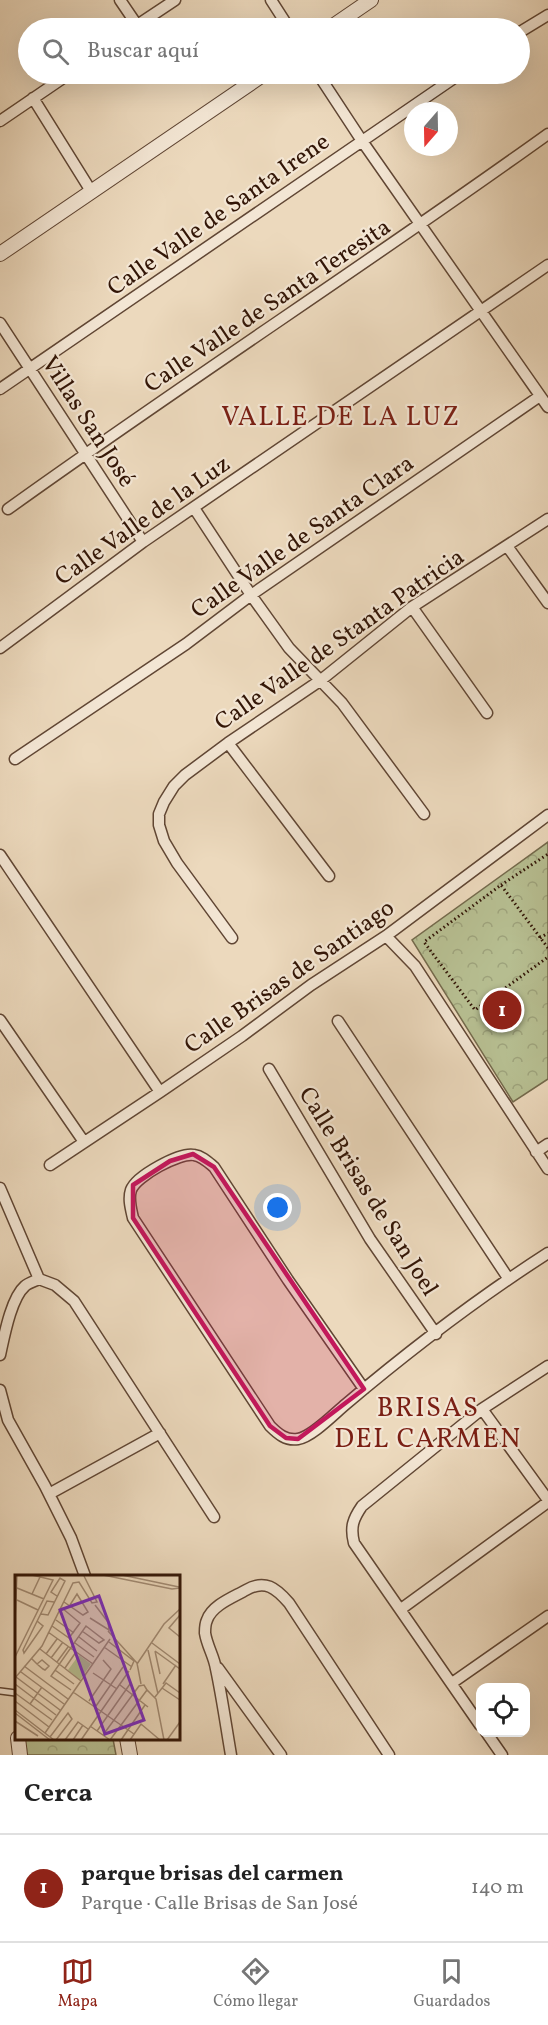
<!DOCTYPE html>
<html lang="es">
<meta charset="utf-8">
<style>
:root{--surface:#fff;--page:#f2f2f2;--text:#222;--muted:#767676;--line:#e0e0e0;--accent:#8f2418}
body{margin:0;font-family:Vollkorn,serif;background:var(--page);color:var(--text)}
.controls{position:absolute;right:18px;bottom:18px;display:grid;overflow:hidden;border-radius:12px;box-shadow:0 6px 24px #0002}
.controls button{width:54px;height:54px;display:grid;place-items:center;padding:0;border:0;border-bottom:2px solid var(--line);background:var(--surface);color:var(--text);font:30px sans-serif}
.compass{position:absolute;left:404px;top:102px;width:54px;height:54px;border-radius:50%;background:var(--surface);box-shadow:0 6px 24px #0002;rotate:200deg}
.you{position:absolute;left:278px;top:1208px;width:21px;height:21px;margin:-15px;border:4px solid #fff;border-radius:50%;background:#1a73e8;box-shadow:0 0 0 9px #1a73e833}
.badge{display:grid;place-items:center;width:39px;height:39px;border-radius:50%;background:var(--accent);color:#fff;font-size:20px;font-weight:700}
.pin{position:absolute;translate:-50% -50%;border:3px solid #fff;box-shadow:0 2px 6px #0006}
.list{margin:0;padding:0;list-style:none}
h2{display:flex;justify-content:space-between;align-items:center;height:78px;margin:0;padding:0 24px;font-size:26px}
h2 small{font-size:20px;font-weight:400;color:var(--muted)}
.list li{display:grid;grid-template-columns:39px 1fr auto;gap:18px;align-items:center;box-sizing:border-box;height:108px;padding:0 24px;border-top:2px solid var(--line)}
.list b{display:block;font-size:22px;white-space:nowrap}
.list p{margin:0;font-size:20px;white-space:nowrap;color:var(--muted)}
.list em{font-size:20px;font-style:normal;color:var(--muted)}
.icon{flex:none;width:33px;height:33px;fill:none;stroke:currentColor;stroke-width:2;stroke-linecap:round;stroke-linejoin:round}
.map{position:relative;flex:none;width:548px;height:1755px;overflow:hidden}
.search{position:absolute;background:var(--surface);box-shadow:0 6px 24px #0002;left:18px;right:18px;top:18px;height:66px;display:flex;align-items:center;gap:15px;box-sizing:border-box;padding:0 21px;border-radius:33px;color:var(--muted);font-size:22px}
.sheet{height:186px;background:var(--surface)}
nav{display:flex;justify-content:space-around;align-items:center;box-sizing:border-box;height:84px;border-top:2px solid var(--line);background:var(--surface);font-size:16px;color:var(--muted)}
nav a{display:grid;justify-items:center;gap:3px}
nav .on{color:var(--accent)}
.map>svg:first-child{display:block}
.park{fill:url(#park-crowns);stroke:#746a4c;stroke-width:1.5}
.lines{fill:none;stroke-linecap:round;stroke-linejoin:round}
.service-casing{stroke:#604634;stroke-width:8}
.minor-casing{stroke:#604634;stroke-width:13}
.tertiary-casing{stroke:#604634;stroke-width:16}
.path{stroke:#321506;stroke-width:3;stroke-dasharray:1.5 3;stroke-linecap:butt}
.service{stroke:#f3e6d4;stroke-width:5}
.minor{stroke:#f3e6d4;stroke-width:10}
.tertiary{stroke:#f3e6d4;stroke-width:14}
.marked{fill:#c2185b;fill-opacity:0.2;stroke:#c2185b;stroke-width:4.5;stroke-linejoin:round}
.labels{text-anchor:middle;stroke-width:4.5;stroke-linejoin:round;paint-order:stroke}
.street-label{font-size:24px;fill:#321506;stroke:#f3e6d4}
.quarter-label{font-size:27px;letter-spacing:1.5px;fill:#7a1f14;stroke:#f3e6d4}
.inset-road{fill:none;stroke:#a28b74;stroke-width:1.5}
.view{fill:#7b2cbf;fill-opacity:0.15;stroke:#7b2cbf;stroke-width:3}
.inset-edge{fill:none;stroke:#321506;stroke-width:3}
</style>
<div class="map">
<svg width="548" height="1755" viewBox="0 0 548 1755">
<defs>
<pattern id="park-crowns" width="20" height="18" patternUnits="userSpaceOnUse" patternTransform="scale(1.5)"><rect width="20" height="18" fill="#b7bf92"/><path d="M2 6a3 3 0 1 1 6 0M12 15a3 3 0 1 1 6 0" fill="none" stroke="#9ea37c"/></pattern>
</defs>
<rect width="100%" height="100%" fill="#ecd9bd"/>
<filter id="stains"><feTurbulence type="fractalNoise" baseFrequency=".00333" numOctaves="4"/><feColorMatrix values="0 0 0 0 .2 0 0 0 0 .09 0 0 0 0 .02 0 0 0 .5 -.17"/></filter>
<radialGradient id="worn" r=".72"><stop offset=".6" stop-color="#630" stop-opacity="0"/><stop offset="1" stop-color="#630" stop-opacity=".3"/></radialGradient>
<path class="park" d="M548,842v237l-35,23 -101,-162z
M23,1739h90l3,16h-89z"/>
<g class="lines">
<defs>
<path id="service" d="M0,1691l16,2"/>
<path id="minor" d="M120,0l17,25
M271,0l18,28
M133,28l42,-28
M520,32l28,-17
M318,74l44,67 186,266
M33,98l58,93
M0,121l69,-47
M0,323l143,219
M0,389l460,-315
M194,508l57,87 38,53 53,55 82,111
M8,509c178,-128 362,-247 540,-375
M507,546l41,57
M412,607l75,106
M0,648l143,-106 405,-277
M228,743l101,133
M15,759l171,-115 65,-49 289,-199
M0,855l160,237
M386,936l29,30 133,203
M232,938l-55,-75 -13,-22 -5,-16v-11l5,-12 10,-16 11,-11 43,-32 93,-63 91,-73 136,-88
M0,1020l84,122
M338,1021l170,257
M269,1069l101,170 66,95
M536,1152l12,-8
M50,1165l110,-73 82,-56 69,-51 75,-49 162,-121
M0,1188l39,91
M0,1355c4,-18 11,-57 25,-69 3,-3 10,-5 14,-7l16,6 19,16 140,216
M364,1389l-76,-109 -74,-113c-6,-5 -12,-11 -20,-12 -14,-3 -58,21 -63,35 -3,9 0,19 2,28l137,208c8,8 16,15 28,13 14,-2 37,-26 48,-35 64,-54 132,-106 202,-151
M0,1390l8,30 37,66 26,52 14,38
M482,1409l66,91
M49,1494l111,-61
M401,1609l147,-107
M218,1668l63,87
M452,1683l96,-67
M480,1725l-126,-182c-4,-16 -1,-24 8,-37l120,-97 66,-43
M486,1732l16,23
M231,1755c-5,-29 -9,-58 -15,-86 -2,-13 -9,-23 -11,-36 0,-4 0,-9 2,-13 5,-15 27,-23 39,-30 19,-11 30,-2 43,13l100,152"/>
<path id="tertiary" d="M330,28l41,-28
M0,254l264,-180
M18,1738l2,17
M127,1738l3,17"/>
</defs>
<use href="#service" class="service-casing"/>
<use href="#minor" class="minor-casing"/>
<use href="#tertiary" class="tertiary-casing"/>
<path class="path" d="M501,885l47,-31
M540,938l8,-5
M548,948l-47,-63 -77,57 51,68 73,-53"/>
<use href="#service" class="service"/>
<use href="#minor" class="minor"/>
<use href="#tertiary" class="tertiary"/>
</g>
<path class="marked" d="M193,1154l21,13 150,222 -66,50 -12,-1 -16,-12 -137,-208v-33l37,-24z"/>
<g class="labels">
<g class="street-label">
<text transform="translate(218 214) rotate(-35)" y="8">Calle Valle de Santa Irene</text>
<text transform="translate(267 305) rotate(-34)" y="8">Calle Valle de Santa Teresita</text>
<text transform="translate(89 421) rotate(57)" y="8">Villas San José</text>
<text transform="translate(142 520) rotate(-35)" y="8">Calle Valle de la Luz</text>
<text transform="translate(302 536) rotate(-35)" y="8">Calle Valle de Santa Clara</text>
<text transform="translate(339 639) rotate(-35)" y="8">Calle Valle de Stanta Patricia</text>
<text transform="translate(289 976) rotate(-35)" y="8">Calle Brisas de Santiago</text>
<text transform="translate(369 1191) rotate(58)" y="8">Calle Brisas de San Joel</text>
</g>
<g class="quarter-label">
<text x="341" y="425">VALLE DE LA LUZ</text>
<text x="428" y="1416">BRISAS<tspan x="428" dy="31">DEL CARMEN</tspan></text>
</g>
</g>
<g transform="translate(15 1575)">
<rect width="165" height="165" fill="#ecd9bd"/>
<path d="M64,80l12,9 -11,16 -12,-10z" fill="#b7bf92"/>
<path class="inset-road" d="M88,0l69,14 8,-1M107,0l57,12M2,13l27,11M17,19l8,-17M2,25l21,10M49,27l19,13 5,-3 -11,-18 -7,11M26,39l7,1 17,-34 -5,-3 -9,14 6,4M165,40l-11,13 11,9M75,43l19,12 -1,-8 -13,-17M0,45l2,-45M41,45l18,13M22,46l6,5 -19,27 -1,-3 24,-49 7,1M37,51l17,12 11,-15 -18,-15M93,56l29,32 4,21M33,57l45,32M64,62l18,14M94,67l25,19 -4,9M60,68l19,14M137,68l28,21M89,72l28,20M25,74l41,32M133,75l10,44M140,76l25,18M140,76l5,23M31,79l11,-15M0,82l38,-77 -21,-5M36,83l12,-16M17,84l5,5 6,5 2,1 4,-4 -7,-6 -5,4M42,87l11,-15M122,89l27,-40 16,-15M9,91l44,33M50,93l11,-16M40,95l19,14M6,97l43,32M78,98l24,16M1,102l44,33M0,103l27,-32 31,-63 6,-1 13,21 5,-1 -13,-26M0,109l41,31M148,109l13,-19M105,110l28,22M147,113l18,12M56,115l-20,-14 35,-50 18,14 -5,3 -17,-12M58,117l61,42M0,118l37,27M140,122l11,-14 14,10M0,126l34,26M74,126l22,-32 -8,-9M15,129l12,-17M81,131l27,-39M0,135l39,30M0,138l35,27M0,146l23,15M75,151l20,14M82,156l33,-47M30,158l65,-94M88,160l36,-49 5,-1 3,5M35,162l18,-24 4,6 -16,21M50,165l13,-18 10,7M58,165l10,-15M66,165l48,-69M95,165l37,-50 9,9 8,41M106,165l24,-35M115,165l11,-16 19,16M152,165l13,-18"/>
<path class="view" d="M84,21l45,124 -39,14 -45,-124z"/>
<rect width="165" height="165" class="inset-edge"/>
</g>
<rect width="100%" height="100%" filter="url(#stains)"/>
<rect width="100%" height="100%" fill="url(#worn)"/>
</svg>
<div class="controls">
<button><svg class="icon" aria-label="locate" viewBox="0 0 24 24"><circle cx="12" cy="12" r="6"/><path d="M12 2v4M12 18v4M2 12h4M18 12h4"/></svg></button>
</div>
<svg class="compass" viewBox="-18 -18 36 36"><path d="M0-13l5 13h-10z" fill="#e53935"/><path d="M0 13l5-13h-10z" fill="#767676"/></svg>
<div class="you"></div>
<div class="pin badge" style="left:502px;top:1010px">1</div>
<div class="search"><svg class="icon" aria-label="search" viewBox="0 0 24 24"><circle cx="10" cy="10" r="6"/><path d="M15 15l6 6"/></svg>Buscar aquí</div>
</div>
<section class="sheet">
<h2>Cerca<small></small></h2>
<ul class="list">
<li><span class="badge">1</span><div><b>parque brisas del carmen</b><p>Parque · Calle Brisas de San José</p></div><em>140 m</em></li>
</ul>
</section>
<nav>
<a class="on"><svg class="icon" aria-label="map" viewBox="0 0 24 24"><path d="M3 6l6-2 6 2 6-2v14l-6 2-6-2-6 2zM9 4v14M15 6v14"/></svg>Mapa</a>
<a><svg class="icon" aria-label="directions" viewBox="0 0 24 24"><path d="M12 3l9 9-9 9-9-9zM9 14v-3h6M13 9l2 2-2 2"/></svg>Cómo llegar</a>
<a><svg class="icon" aria-label="saved" viewBox="0 0 24 24"><path d="M7 4h10v16l-5-4-5 4z"/></svg>Guardados</a>
</nav>
